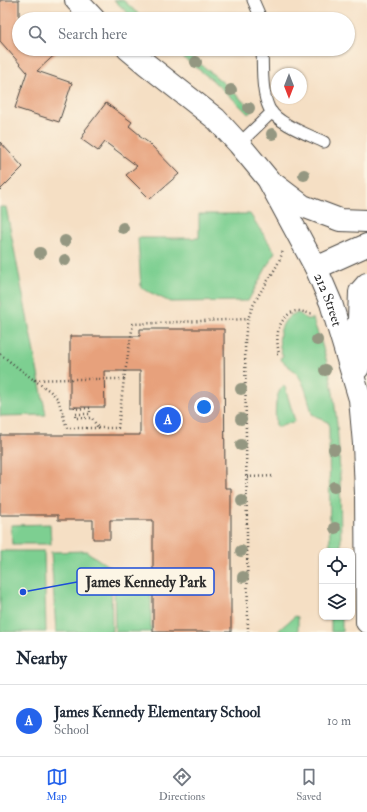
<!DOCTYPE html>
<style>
:root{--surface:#fff;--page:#f2f2f3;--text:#1f2937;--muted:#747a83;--line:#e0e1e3;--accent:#2563eb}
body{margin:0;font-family:"IM FELL Double Pica",serif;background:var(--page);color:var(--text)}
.controls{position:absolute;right:12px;bottom:12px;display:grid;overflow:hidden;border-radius:8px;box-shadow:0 1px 3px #0004}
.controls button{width:36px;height:36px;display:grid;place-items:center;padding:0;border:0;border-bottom:1px solid var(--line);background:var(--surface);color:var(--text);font:20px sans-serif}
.compass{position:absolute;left:271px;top:68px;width:36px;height:36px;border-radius:50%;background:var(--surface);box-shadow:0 1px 3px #0004;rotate:180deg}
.you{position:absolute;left:204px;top:407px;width:14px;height:14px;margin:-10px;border:3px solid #fff;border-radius:50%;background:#1a73e8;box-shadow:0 0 0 6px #1a73e833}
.badge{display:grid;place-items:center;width:26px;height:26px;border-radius:50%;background:var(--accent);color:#fff;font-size:13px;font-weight:700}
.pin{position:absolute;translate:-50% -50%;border:2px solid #fff;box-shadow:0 1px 4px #0006}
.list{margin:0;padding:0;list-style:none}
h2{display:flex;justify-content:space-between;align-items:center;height:52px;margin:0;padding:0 16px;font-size:17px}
h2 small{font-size:13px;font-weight:400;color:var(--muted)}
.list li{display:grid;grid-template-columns:26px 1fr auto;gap:12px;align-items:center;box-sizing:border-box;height:72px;padding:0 16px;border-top:1px solid var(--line)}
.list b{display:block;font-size:15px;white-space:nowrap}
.list p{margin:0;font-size:13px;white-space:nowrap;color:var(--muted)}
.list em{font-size:13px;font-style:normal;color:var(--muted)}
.icon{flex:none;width:22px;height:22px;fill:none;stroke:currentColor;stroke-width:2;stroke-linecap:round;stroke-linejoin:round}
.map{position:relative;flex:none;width:367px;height:632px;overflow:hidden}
.search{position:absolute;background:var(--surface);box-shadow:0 1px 3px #0004;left:12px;right:12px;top:12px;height:44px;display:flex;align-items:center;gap:10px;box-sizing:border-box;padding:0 14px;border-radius:22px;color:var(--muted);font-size:15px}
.sheet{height:124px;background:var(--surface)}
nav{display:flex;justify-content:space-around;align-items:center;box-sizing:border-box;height:56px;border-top:1px solid var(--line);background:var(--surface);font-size:11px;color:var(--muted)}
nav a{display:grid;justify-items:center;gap:2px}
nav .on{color:var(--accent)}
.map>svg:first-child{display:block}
.green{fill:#7dcf91;stroke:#547d5e}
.building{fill:#e7a17b}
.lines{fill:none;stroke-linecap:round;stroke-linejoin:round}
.service-casing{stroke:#494642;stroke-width:13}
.tertiary-casing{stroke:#494642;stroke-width:24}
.path{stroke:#494642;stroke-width:2.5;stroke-dasharray:1 3;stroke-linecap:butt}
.service{stroke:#fff;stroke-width:11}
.tertiary{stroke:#fff;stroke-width:22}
.tree{fill:#949781}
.labels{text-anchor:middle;stroke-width:3;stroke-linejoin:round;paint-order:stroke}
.street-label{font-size:14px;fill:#2b2b2b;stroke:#fcf5e5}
.leader{fill:none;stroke:#1d4ed8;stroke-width:1.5}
.callout-dot{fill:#1d4ed8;stroke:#fcf5e5;stroke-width:1.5}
.callout{fill:#fcf5e5;stroke:#1d4ed8;stroke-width:1.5}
.callout-label{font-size:15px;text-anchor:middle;font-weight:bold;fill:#2b2b2b}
</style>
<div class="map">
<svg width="367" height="632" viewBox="0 0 367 632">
<rect width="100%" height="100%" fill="#fcf5e5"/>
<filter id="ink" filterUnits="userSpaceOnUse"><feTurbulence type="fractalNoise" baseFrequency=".025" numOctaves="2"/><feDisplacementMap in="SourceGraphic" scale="8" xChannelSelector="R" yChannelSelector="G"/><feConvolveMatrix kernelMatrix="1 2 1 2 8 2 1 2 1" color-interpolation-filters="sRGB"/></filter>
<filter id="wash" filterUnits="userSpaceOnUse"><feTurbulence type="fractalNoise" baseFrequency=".012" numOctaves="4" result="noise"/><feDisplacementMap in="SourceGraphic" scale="16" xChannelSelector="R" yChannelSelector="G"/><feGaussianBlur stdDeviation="0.9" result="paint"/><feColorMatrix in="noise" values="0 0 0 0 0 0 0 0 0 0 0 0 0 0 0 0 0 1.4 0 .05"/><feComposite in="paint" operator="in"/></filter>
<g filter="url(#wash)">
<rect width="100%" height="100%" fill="#f5dfc4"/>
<path class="green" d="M114,0h9l21,19h-10z
M172,49h10l38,31 33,30 -5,4 -15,-15 -22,-20z
M0,207h6l40,208 -46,1z
M199,214h51l25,38 -27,49 -78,1 -29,-14 -3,-50h61z
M299,313l7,6h7c3,11 8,21 11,32 18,64 16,134 17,200h-11l-1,-128 -17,-9c-3,-12 -7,-32 -16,-41 -5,-6 -11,-8 -16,-15l3,-2c-6,-12 -5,-31 7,-40 2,-2 6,-2 9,-3z
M283,386l2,1 10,34 -16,6h-3c-1,-13 -2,-32 7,-41z
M50,524l1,20h-39l-1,-19z
M0,551h44l2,81h-46z
M86,551l25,17 1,64h-56l-5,-80z
M114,586l37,1v45h-36z
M295,616l3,1v15h-20l2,-3z
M331,617h11v15h-11z"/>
<g id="blocks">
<path class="building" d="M0,0h19v49h42l-24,22 35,12 -13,39 -44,-14 12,-36 -27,-31z
M106,103l26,19 -3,4 11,9 -1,1 10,7 30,31 -29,25 -24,-24 11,-9 -32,-24 -7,9 -17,-12 5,-8 -1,-1z
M0,142l23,25 -23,23z
M140,329h84l1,159h6v144h-78v-112h-43v19h-17v-19h-35v-5h-58v-80h140v-64h-36l1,36h-35v-71h70z"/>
</g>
</g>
<g filter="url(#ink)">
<use href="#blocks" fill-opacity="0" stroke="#494642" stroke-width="1"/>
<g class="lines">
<defs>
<path id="service" d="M253,0l7,16v3
M262,49c1,18 -1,42 7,59 7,15 40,27 55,34
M239,144l33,-32"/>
<g id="tertiary">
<path d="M76,0l18,19"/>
<path id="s1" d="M128,49l18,15 70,55 23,25 29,35 48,89 15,35 29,96 4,45 2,49 1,129"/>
<path d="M274,184l29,22 37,14 27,1"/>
<path d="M316,268l51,-23"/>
<path d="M358,368v-21l2,-55 7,-8"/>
</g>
</defs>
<use href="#service" class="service-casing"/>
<use href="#tertiary" class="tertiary-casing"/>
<path class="path" d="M0,354l34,26 35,-1h55l9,-55 115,-5
M277,354h2c-3,-15 -3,-30 10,-40 3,-2 5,-3 9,-3 5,0 10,3 15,2
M34,380l16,11 8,8 9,29h51l6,-49
M75,407v2l15,-1v6h-15v4h17l6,10
M247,477l28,-1
M248,632l-3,-291c1,-13 3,-27 10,-39 9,-18 23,-33 28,-52"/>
<use href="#service" class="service"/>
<use href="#tertiary" class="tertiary"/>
</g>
<g class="tree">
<circle cx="196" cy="62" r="6"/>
<circle cx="231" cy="90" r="6"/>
<circle cx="249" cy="108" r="6"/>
<circle cx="272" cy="134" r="6"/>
<circle cx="304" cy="175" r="6"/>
<circle cx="123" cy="228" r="6"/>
<circle cx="65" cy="241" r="6"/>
<circle cx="40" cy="253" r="6"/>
<circle cx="65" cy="260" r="6"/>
<circle cx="317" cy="340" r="6"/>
<circle cx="325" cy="370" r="6"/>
<circle cx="241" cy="389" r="6"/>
<circle cx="241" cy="419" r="6"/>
<circle cx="241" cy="445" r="6"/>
<circle cx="334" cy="449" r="6"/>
<circle cx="334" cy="487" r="6"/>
<circle cx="242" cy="501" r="6"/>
<circle cx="335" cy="528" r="6"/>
<circle cx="241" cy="551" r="6"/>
<circle cx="243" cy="577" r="6"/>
</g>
</g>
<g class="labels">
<g class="street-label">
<text dy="5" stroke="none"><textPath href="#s1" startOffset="327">212 Street</textPath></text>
</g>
</g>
<path class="leader" d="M23 592L77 582"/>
<circle class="callout-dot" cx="23" cy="592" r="4"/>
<rect class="callout" x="77" y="568" width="137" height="27" rx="4"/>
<g class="callout-label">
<text x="146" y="587">James Kennedy Park</text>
</g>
</svg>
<div class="controls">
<button><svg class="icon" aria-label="locate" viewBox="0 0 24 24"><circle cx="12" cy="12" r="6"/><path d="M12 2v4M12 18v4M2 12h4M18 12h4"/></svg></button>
<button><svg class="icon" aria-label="layers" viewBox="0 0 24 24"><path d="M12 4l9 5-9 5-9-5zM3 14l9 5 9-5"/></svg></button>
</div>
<svg class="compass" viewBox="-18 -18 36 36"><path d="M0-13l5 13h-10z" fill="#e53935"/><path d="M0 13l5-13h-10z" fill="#747a83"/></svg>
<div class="you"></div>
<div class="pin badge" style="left:168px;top:420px">A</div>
<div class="search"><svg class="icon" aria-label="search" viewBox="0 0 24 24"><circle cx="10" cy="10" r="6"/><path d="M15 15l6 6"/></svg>Search here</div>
</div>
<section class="sheet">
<h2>Nearby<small></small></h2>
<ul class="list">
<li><span class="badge">A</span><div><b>James Kennedy Elementary School</b><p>School</p></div><em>10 m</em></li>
</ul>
</section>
<nav>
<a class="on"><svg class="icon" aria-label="map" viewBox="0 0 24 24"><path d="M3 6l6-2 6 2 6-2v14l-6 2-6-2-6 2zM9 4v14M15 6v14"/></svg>Map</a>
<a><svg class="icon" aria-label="directions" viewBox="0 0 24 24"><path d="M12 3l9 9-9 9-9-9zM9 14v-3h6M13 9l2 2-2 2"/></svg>Directions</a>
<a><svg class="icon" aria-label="saved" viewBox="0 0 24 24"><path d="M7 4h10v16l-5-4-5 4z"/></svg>Saved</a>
</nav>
